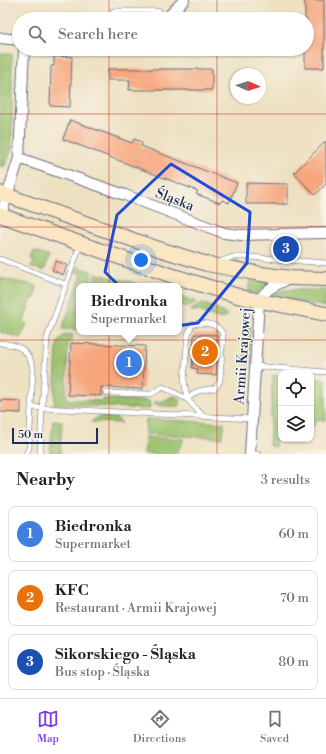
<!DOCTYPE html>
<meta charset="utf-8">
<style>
:root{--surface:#fff;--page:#f2f2f2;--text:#202124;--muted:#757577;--line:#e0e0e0;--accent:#7c3aed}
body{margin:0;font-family:"Libre Bodoni",serif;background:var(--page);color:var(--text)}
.controls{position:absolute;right:12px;bottom:12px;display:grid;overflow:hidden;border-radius:8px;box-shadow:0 1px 3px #0004}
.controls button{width:36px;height:36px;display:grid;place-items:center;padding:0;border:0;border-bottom:1px solid var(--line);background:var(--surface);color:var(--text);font:20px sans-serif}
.compass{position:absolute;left:230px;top:68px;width:36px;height:36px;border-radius:50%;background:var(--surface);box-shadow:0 1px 3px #0004;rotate:93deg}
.scale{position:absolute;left:12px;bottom:10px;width:86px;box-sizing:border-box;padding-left:4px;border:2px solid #1b2f5e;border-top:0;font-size:11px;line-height:14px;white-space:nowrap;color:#1b2f5e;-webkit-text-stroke:3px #f7f3e8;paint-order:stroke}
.you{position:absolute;left:141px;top:260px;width:14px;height:14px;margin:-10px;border:3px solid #fff;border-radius:50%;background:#1a73e8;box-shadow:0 0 0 6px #1a73e833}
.badge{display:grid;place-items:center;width:26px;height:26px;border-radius:50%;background:var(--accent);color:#fff;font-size:13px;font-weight:700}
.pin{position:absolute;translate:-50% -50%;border:2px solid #fff;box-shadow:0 1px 4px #0006}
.popup{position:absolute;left:76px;top:283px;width:106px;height:52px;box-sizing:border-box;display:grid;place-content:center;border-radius:8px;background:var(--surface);filter:drop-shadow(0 1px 3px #0005);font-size:13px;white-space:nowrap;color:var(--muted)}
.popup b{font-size:15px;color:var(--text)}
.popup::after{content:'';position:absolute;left:50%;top:100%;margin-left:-8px;border:8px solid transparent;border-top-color:var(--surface)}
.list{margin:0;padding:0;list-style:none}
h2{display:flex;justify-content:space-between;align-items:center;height:52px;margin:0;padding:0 16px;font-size:17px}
h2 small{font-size:13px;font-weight:400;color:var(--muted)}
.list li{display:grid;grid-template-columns:26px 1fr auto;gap:12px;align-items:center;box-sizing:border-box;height:56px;margin:0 8px 8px;padding:0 8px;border:1px solid var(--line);border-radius:8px}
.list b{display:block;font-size:15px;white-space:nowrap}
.list p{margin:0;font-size:13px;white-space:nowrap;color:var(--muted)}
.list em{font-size:13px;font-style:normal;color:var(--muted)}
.icon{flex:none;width:22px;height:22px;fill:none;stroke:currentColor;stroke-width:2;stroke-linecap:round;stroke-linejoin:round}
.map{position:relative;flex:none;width:326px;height:454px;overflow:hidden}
.search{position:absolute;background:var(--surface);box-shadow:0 1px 3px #0004;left:12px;right:12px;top:12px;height:44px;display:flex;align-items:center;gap:10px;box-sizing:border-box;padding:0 14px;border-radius:22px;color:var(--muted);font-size:15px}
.sheet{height:244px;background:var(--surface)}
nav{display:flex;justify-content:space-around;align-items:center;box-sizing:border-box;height:56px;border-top:1px solid var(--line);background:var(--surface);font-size:11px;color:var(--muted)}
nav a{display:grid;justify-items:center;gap:2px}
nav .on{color:var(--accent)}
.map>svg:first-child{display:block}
.green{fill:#9ac06b;stroke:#5a7864}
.building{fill:#f7a77e}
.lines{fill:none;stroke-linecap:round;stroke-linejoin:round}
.lane-casing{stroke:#656d81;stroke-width:6}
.street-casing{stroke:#656d81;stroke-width:12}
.secondary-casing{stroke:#656d81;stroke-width:16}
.lane{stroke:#fff;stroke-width:5}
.street{stroke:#fff;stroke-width:10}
.secondary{stroke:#fbe6c3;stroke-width:14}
.marked{fill:none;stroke:#1d4ed8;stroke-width:3;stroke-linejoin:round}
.grid{fill:none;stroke:#c8321e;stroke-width:1;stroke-opacity:0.55}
.labels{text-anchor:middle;stroke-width:3;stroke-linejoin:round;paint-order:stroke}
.street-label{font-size:14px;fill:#1b2f5e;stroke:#f7f3e8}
</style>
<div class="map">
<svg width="326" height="454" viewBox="0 0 326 454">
<rect width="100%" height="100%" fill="#f7f3e8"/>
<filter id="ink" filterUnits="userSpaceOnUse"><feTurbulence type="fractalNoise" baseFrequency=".025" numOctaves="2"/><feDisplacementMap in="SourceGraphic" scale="8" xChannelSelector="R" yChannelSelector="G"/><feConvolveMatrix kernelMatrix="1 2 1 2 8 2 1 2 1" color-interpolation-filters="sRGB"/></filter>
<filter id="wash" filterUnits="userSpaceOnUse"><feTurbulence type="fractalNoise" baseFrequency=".012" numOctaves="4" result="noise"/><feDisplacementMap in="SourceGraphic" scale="16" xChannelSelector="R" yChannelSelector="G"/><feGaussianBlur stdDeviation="0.9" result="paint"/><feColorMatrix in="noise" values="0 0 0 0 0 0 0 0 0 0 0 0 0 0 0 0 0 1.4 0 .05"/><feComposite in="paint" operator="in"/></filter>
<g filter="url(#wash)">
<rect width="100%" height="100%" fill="#eee1c1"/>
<path class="green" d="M0,54h12v96l-8,17 -4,-1z
M34,251l15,5 -5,15 -13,-4 3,-7 -3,-1z
M78,267l13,4v15h-12v44l-17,-1 20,-55 -6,-2z
M95,273l50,13h-51z
M0,278l37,8 -2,12h-3l-8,23 3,3 -5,11 -2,3 -20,-6z
M250,279l22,3 -11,7 -4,5 -9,-2z
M283,290h43v17l-57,-11z
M179,296l17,6 -9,5 -8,-2z
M202,303l13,5 12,7 -6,4 -23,-8h-7v-1z
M247,325l4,2 -2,40 -5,-10z
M65,334l8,1 -1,6 -4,1 -2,57 35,2 2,-2 46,2 1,4v4l-96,-5 3,-59 4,-7z
M273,375l8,1v48h-3l-3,23 -6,-1z
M311,378l15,2v40h-12v6h-3z
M173,396l6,2 2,2 -2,6h-17l-7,-1v-3l8,-1z
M99,416l18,2 5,5 -31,-1z
M146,419l78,4v7l-2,1v7l-77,-4z
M53,420l9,1 -2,33h-10z
M145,437l39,2 -8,15h-32z"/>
<g id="blocks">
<path class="building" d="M305,0h19v68h-19v-19h2v-30h-2z
M54,56l18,1 -2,50 -20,-1 1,-40h3z
M108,69h104v21h-83l1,-10h-22z
M70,120l62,23 2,-4 8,3 -1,4 96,37 -8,20 -7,-3 -2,3 -24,-9 2,-3 -135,-52z
M326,141v43l-11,11 -21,-22z
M246,183l42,1v20h-42z
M56,261l11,4 -4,10 -11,-5z
M194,334l24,1 -2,40 -19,-1 1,-5 -6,-1z
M71,343l74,3 -2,43 -42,-2v9l-33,-1z
M0,400l21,1v12l-21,-1z"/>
</g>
</g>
<g filter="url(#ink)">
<use href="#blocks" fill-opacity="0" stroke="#656d81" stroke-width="1"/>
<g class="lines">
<defs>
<path id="lane" d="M113,19v-8h46l2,8
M0,259l65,25
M218,262l15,-5h17l76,6
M198,323c12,1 18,0 25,11l-3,47 -5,7 -17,3 -11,8 -3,-19 4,-46 4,-9z
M0,343c19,2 27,5 33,24l-4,81 -3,6
M255,366l71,6
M107,393l44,1 12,-7 24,12 16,17
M31,407l11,1 5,-70 33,-93
M40,454l2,-46 210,11
M250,454h8"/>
<path id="street" d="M166,19l18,-19
M0,38l19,2
M19,158l106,37 99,38 17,2 85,-2
M1,215l18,-57 5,-109
M250,454l9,-153c7,-13 19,-17 32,-23"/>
<path id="secondary" d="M0,193l159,56 48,15 54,10 30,4 35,1
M0,215l167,59 74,23 85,17"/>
</defs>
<use href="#lane" class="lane-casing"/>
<use href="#street" class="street-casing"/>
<use href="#secondary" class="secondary-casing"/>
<use href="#lane" class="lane"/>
<use href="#street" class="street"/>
<use href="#secondary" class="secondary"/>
</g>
</g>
<path class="marked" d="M171,164l79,48 -3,51 -49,60 -36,5 -57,-56 12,-57z"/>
<path class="grid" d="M109,0v19M217,0v19M109,49v405M217,49v405M0,114h326M0,227h326M0,340h326"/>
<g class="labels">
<g class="street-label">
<text transform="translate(175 199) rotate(21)" y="5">Śląska</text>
<text transform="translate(242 356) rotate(-86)" y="5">Armii Krajowej</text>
</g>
</g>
</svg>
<div class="controls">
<button><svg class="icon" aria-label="locate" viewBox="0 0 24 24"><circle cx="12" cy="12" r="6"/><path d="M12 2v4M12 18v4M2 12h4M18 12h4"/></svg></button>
<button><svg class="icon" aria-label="layers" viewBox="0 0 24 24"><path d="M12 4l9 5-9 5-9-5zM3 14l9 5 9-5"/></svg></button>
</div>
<svg class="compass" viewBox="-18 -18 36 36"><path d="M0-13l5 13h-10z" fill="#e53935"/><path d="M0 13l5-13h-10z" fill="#757577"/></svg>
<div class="scale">50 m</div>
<div class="you"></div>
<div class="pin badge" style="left:129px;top:363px;background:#3f7fe0">1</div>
<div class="popup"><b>Biedronka</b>Supermarket</div>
<div class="pin badge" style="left:205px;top:352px;background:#e8710a">2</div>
<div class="pin badge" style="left:286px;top:249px;background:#1a4fb4">3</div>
<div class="search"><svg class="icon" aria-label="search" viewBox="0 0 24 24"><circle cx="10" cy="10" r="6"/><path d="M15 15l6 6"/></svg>Search here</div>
</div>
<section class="sheet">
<h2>Nearby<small>3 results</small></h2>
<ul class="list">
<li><span class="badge" style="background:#3f7fe0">1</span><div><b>Biedronka</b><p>Supermarket</p></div><em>60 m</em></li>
<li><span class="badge" style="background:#e8710a">2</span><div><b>KFC</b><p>Restaurant · Armii Krajowej</p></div><em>70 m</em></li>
<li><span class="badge" style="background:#1a4fb4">3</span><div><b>Sikorskiego - Śląska</b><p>Bus stop · Śląska</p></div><em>80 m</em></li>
</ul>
</section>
<nav>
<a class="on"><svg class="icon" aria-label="map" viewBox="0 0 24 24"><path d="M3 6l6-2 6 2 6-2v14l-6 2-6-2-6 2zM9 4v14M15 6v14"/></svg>Map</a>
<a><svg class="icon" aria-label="directions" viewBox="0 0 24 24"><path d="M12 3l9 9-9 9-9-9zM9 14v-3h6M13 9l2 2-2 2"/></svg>Directions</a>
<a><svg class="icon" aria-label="saved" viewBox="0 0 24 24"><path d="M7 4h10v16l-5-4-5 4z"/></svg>Saved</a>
</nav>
